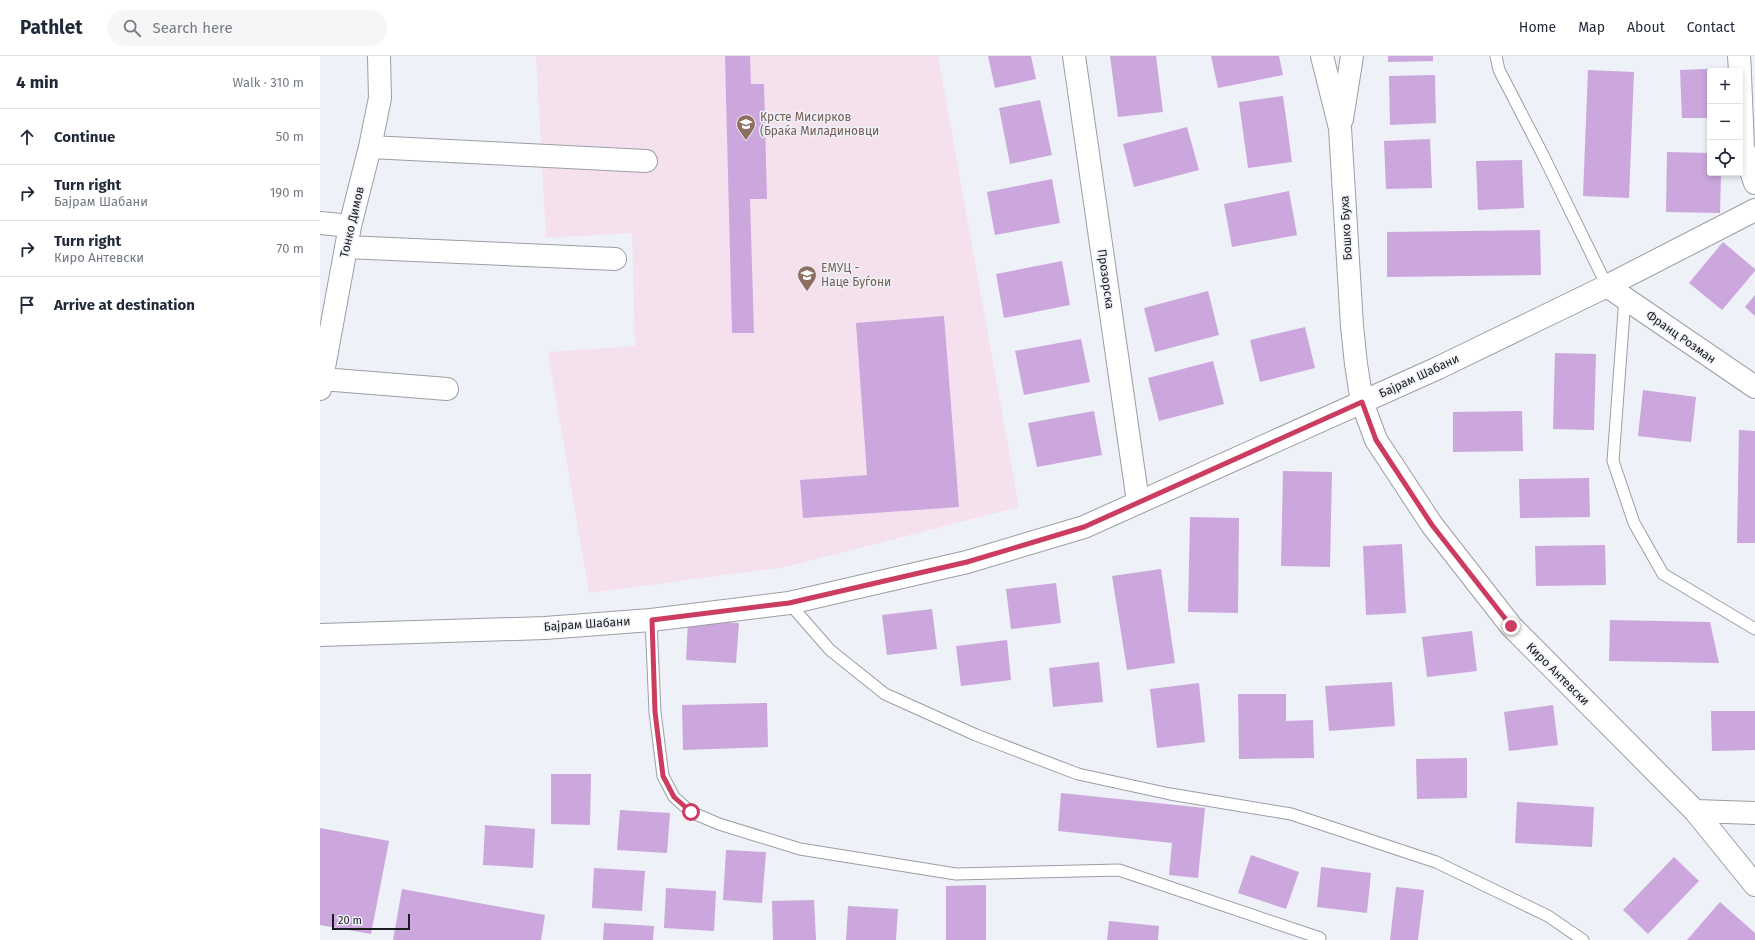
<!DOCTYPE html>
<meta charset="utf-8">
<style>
:root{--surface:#fff;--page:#f6f6f7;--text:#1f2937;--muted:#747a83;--line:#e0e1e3}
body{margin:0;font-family:"Fira Sans",sans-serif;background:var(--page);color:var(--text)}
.controls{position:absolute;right:12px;top:12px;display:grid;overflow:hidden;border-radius:4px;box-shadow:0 2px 6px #0003}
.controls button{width:36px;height:36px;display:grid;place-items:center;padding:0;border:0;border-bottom:1px solid var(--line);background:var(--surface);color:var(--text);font:20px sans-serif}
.scale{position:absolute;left:12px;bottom:10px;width:78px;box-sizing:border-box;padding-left:4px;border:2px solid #1b1c1e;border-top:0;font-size:11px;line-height:14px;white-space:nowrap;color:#1b1c1e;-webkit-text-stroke:3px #eef1f7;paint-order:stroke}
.stop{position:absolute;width:12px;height:12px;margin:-9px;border:3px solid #cb3c60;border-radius:50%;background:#fff}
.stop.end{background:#cb3c60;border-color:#fff;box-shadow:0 1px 4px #0008}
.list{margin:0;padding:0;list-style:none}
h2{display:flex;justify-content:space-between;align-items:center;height:52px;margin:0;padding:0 16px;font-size:17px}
h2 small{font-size:13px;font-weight:400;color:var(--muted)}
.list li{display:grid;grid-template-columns:26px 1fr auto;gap:12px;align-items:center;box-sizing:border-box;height:56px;padding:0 16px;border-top:1px solid var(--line)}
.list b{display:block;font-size:15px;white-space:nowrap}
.list p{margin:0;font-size:13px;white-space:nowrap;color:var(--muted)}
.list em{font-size:13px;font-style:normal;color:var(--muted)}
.icon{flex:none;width:22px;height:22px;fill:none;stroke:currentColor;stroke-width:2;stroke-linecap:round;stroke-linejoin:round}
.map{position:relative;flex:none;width:1435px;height:884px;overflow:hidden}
header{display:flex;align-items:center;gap:24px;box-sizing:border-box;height:56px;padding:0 20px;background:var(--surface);border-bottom:1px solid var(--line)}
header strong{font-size:19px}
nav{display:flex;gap:22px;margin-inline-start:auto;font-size:14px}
.search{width:280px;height:36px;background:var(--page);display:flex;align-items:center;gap:10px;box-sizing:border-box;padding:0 14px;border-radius:22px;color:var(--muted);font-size:15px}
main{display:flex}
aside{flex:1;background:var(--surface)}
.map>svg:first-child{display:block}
.education{fill:#f5e0ee}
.building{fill:#cba7dd}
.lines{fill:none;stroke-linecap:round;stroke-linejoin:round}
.service-casing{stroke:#9b9ea4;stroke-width:13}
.minor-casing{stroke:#9b9ea4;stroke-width:24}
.service{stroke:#fff;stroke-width:11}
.minor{stroke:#fff;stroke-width:22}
.route{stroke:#cb3c60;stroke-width:5}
.labels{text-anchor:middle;stroke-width:3;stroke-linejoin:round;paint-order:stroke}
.education-label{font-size:12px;fill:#785e54;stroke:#eef1f7;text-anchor:start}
.street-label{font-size:12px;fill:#1b1c1e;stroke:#eef1f7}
</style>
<header>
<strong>Pathlet</strong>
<div class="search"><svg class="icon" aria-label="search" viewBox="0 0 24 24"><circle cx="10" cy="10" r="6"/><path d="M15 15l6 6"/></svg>Search here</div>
<nav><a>Home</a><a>Map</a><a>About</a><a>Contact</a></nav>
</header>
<main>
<aside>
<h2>4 min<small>Walk · 310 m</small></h2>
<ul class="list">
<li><svg class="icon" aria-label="ahead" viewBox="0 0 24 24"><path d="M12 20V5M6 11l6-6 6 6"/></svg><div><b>Continue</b></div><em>50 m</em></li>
<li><svg class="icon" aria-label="right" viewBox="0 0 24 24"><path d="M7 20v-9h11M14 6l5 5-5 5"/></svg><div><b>Turn right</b><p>Бајрам Шабани</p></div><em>190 m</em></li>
<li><svg class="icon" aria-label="right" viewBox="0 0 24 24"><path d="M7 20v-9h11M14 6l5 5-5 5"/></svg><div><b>Turn right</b><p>Киро Антевски</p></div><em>70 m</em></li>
<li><svg class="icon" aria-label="arrive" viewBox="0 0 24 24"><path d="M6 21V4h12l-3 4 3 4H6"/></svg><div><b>Arrive at destination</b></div></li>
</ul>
</aside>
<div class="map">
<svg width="1435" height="884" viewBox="0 0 1435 884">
<rect width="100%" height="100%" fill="#eef1f7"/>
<path class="education" d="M216,0h402l81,451 -234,60 -196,26 -41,-241 87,-6 -3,-113 -86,5z"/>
<path class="building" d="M405,0h25l1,28h13l3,115h-17l4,134h-22z
M668,0h43l5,23 -41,9z
M790,0h46l7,56 -45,5z
M891,0h68l4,19 -65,13z
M1068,0h45v5l-45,1z
M1406,12v3h-16v47h-28l-2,-48z
M1268,14l46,2 -5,126 -46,-2z
M1115,19l1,48 -46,2 -1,-49z
M963,40l9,66 -44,6 -9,-66z
M720,44l12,55 -42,9 -11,-56z
M867,71l12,43 -65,17 -11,-43z
M1110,83l2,49 -46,1 -2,-48z
M1347,96l43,1v20h11l-1,40 -54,-1z
M1202,104l2,48 -46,2 -2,-49z
M732,123l8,44 -65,12 -8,-43z
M969,135l8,44 -65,12 -8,-43z
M1220,174l1,45 -154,2v-45z
M1403,186l32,27v2l-33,39 -33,-27z
M742,205l8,44 -66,13 -8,-44z
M888,235l11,44 -64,17 -11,-44z
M1435,239v21l-10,-9z
M624,260l15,191 -156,11 -3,-38 67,-5 -11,-152z
M985,271l10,41 -55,14 -10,-42z
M761,283l9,43 -66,13 -9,-44z
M1235,297l41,1 -2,76 -41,-1z
M893,305l11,43 -65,17 -11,-43z
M1323,334l53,7 -5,45 -53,-6z
M774,355l8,44 -65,12 -9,-44z
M1202,355l1,40 -70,1v-40z
M1419,374l16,1v112h-18z
M963,415l49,1 -2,95 -49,-1z
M1269,422l1,39 -70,1 -1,-39z
M870,461l49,1 -1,95 -50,-1z
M1082,488l4,69 -40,2 -3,-69z
M1285,489l1,40 -70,1 -1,-40z
M841,513l14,94 -48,7 -15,-94z
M736,527l5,40 -50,6 -5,-40z
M612,553l5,40 -50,6 -5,-40z
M368,564l51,3 -3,40 -50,-3z
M1290,564l100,2 9,41 -110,-2z
M1152,575l5,40 -50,6 -5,-40z
M687,584l4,40 -50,6 -5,-40z
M779,606l4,40 -50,5 -4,-39z
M1072,626l3,44 -66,5 -4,-45z
M879,627l6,59 -48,6 -7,-59z
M918,638h48v27l27,-1 1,38 -75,1z
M447,647l1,44 -85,3 -1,-45z
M1233,649l5,40 -49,6 -5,-39z
M1391,655h44v39l-43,1z
M1147,702v40l-50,1 -1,-40z
M231,718h40l-1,51 -39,-1z
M741,737l144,15 -7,70 -29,-3 3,-32 -114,-12z
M1197,746l77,5 -2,40 -77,-4z
M300,754l50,3 -3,40 -50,-3z
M165,769l50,4 -2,39 -50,-3z
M0,772l69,13 -18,93 -51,-9z
M406,794l40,2 -4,51 -39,-3z
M931,799l48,17 -13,37 -48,-16z
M1354,801l25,24 -51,53 -25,-24z
M1001,811l50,6 -4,40 -50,-6z
M274,812l51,3 -3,40 -50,-3z
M666,829v55h-40v-54z
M1076,831l28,3 -6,50h-28z
M346,832l50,3 -2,40 -50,-3z
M82,833l143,26 -4,25h-148z
M494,844l2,40h-43l-1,-39z
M1400,846l35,31v7h-68z
M528,850l50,3 -2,31h-50z
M789,865l50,5 -1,14h-51z
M284,867l50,3 -1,14h-50z"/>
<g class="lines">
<defs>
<path id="service" d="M1176,0l3,14 44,85 64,131
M1305,242l-12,163 21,62 29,51 92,55
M469,547l41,47 55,44 91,41 102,39 92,20 121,20 145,48 112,54 35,24
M331,564l4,92 8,64 11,21 17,15 28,12 81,25 156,25 163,-4 201,68"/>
<path id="minor" d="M754,0l64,446
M1002,0l18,72 12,198 4,38 6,38 14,38 56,85 79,101 184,185 60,74
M1419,0l1,15
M1420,19l3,72 12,36
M1022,63l10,-63
M50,91l276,14
M0,167l30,3
M26,191l269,12
M1287,230l148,101
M2,323l125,10
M0,333l30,-163 20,-79 10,-49 -1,-42
M0,579l225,-7 106,-8 138,-17 178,-41 117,-35 354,-159 169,-82 148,-76
M1375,755l60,2"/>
</defs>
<use href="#service" class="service-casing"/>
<use href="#minor" class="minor-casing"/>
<use href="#service" class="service"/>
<use href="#minor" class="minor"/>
</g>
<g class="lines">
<path class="route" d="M371,756l-17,-15 -11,-21 -8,-64 -3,-92 137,-17 178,-41 117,-35 278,-125 14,38 56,85 79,101"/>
</g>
<defs>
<symbol id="school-pin" viewBox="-11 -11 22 30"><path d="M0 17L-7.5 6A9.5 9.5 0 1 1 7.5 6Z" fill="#8d6e63" stroke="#eef1f7"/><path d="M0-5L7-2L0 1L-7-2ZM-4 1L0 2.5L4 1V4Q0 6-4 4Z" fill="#fff"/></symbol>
</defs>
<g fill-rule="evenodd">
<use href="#school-pin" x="415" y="57" width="22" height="30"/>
<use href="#school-pin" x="476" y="208" width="22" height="30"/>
</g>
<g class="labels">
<g class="education-label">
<text x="440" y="65">Крсте Мисирков<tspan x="440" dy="14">(Браќа Миладиновци</tspan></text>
<text x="501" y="216">ЕМУЦ -<tspan x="501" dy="14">Наце Буѓони</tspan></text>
</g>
<g class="street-label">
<text transform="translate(32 166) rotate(-77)" y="4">Тонко Димов</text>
<text transform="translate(1026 172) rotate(-93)" y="4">Бошко Буха</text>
<text transform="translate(786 223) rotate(82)" y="4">Прозорска</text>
<text transform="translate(1361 281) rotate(35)" y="4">Франц Розман</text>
<text transform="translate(1099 320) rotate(-25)" y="4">Бајрам Шабани</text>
<text transform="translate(267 568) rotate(-4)" y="4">Бајрам Шабани</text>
<text transform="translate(1238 618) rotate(45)" y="4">Киро Антевски</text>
</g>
</g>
</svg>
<div class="controls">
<button>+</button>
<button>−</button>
<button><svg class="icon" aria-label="locate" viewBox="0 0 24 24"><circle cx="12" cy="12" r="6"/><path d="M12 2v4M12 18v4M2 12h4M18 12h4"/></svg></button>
</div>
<div class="scale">20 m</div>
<div class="stop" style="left:371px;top:756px"></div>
<div class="stop end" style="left:1191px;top:570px"></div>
</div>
</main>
